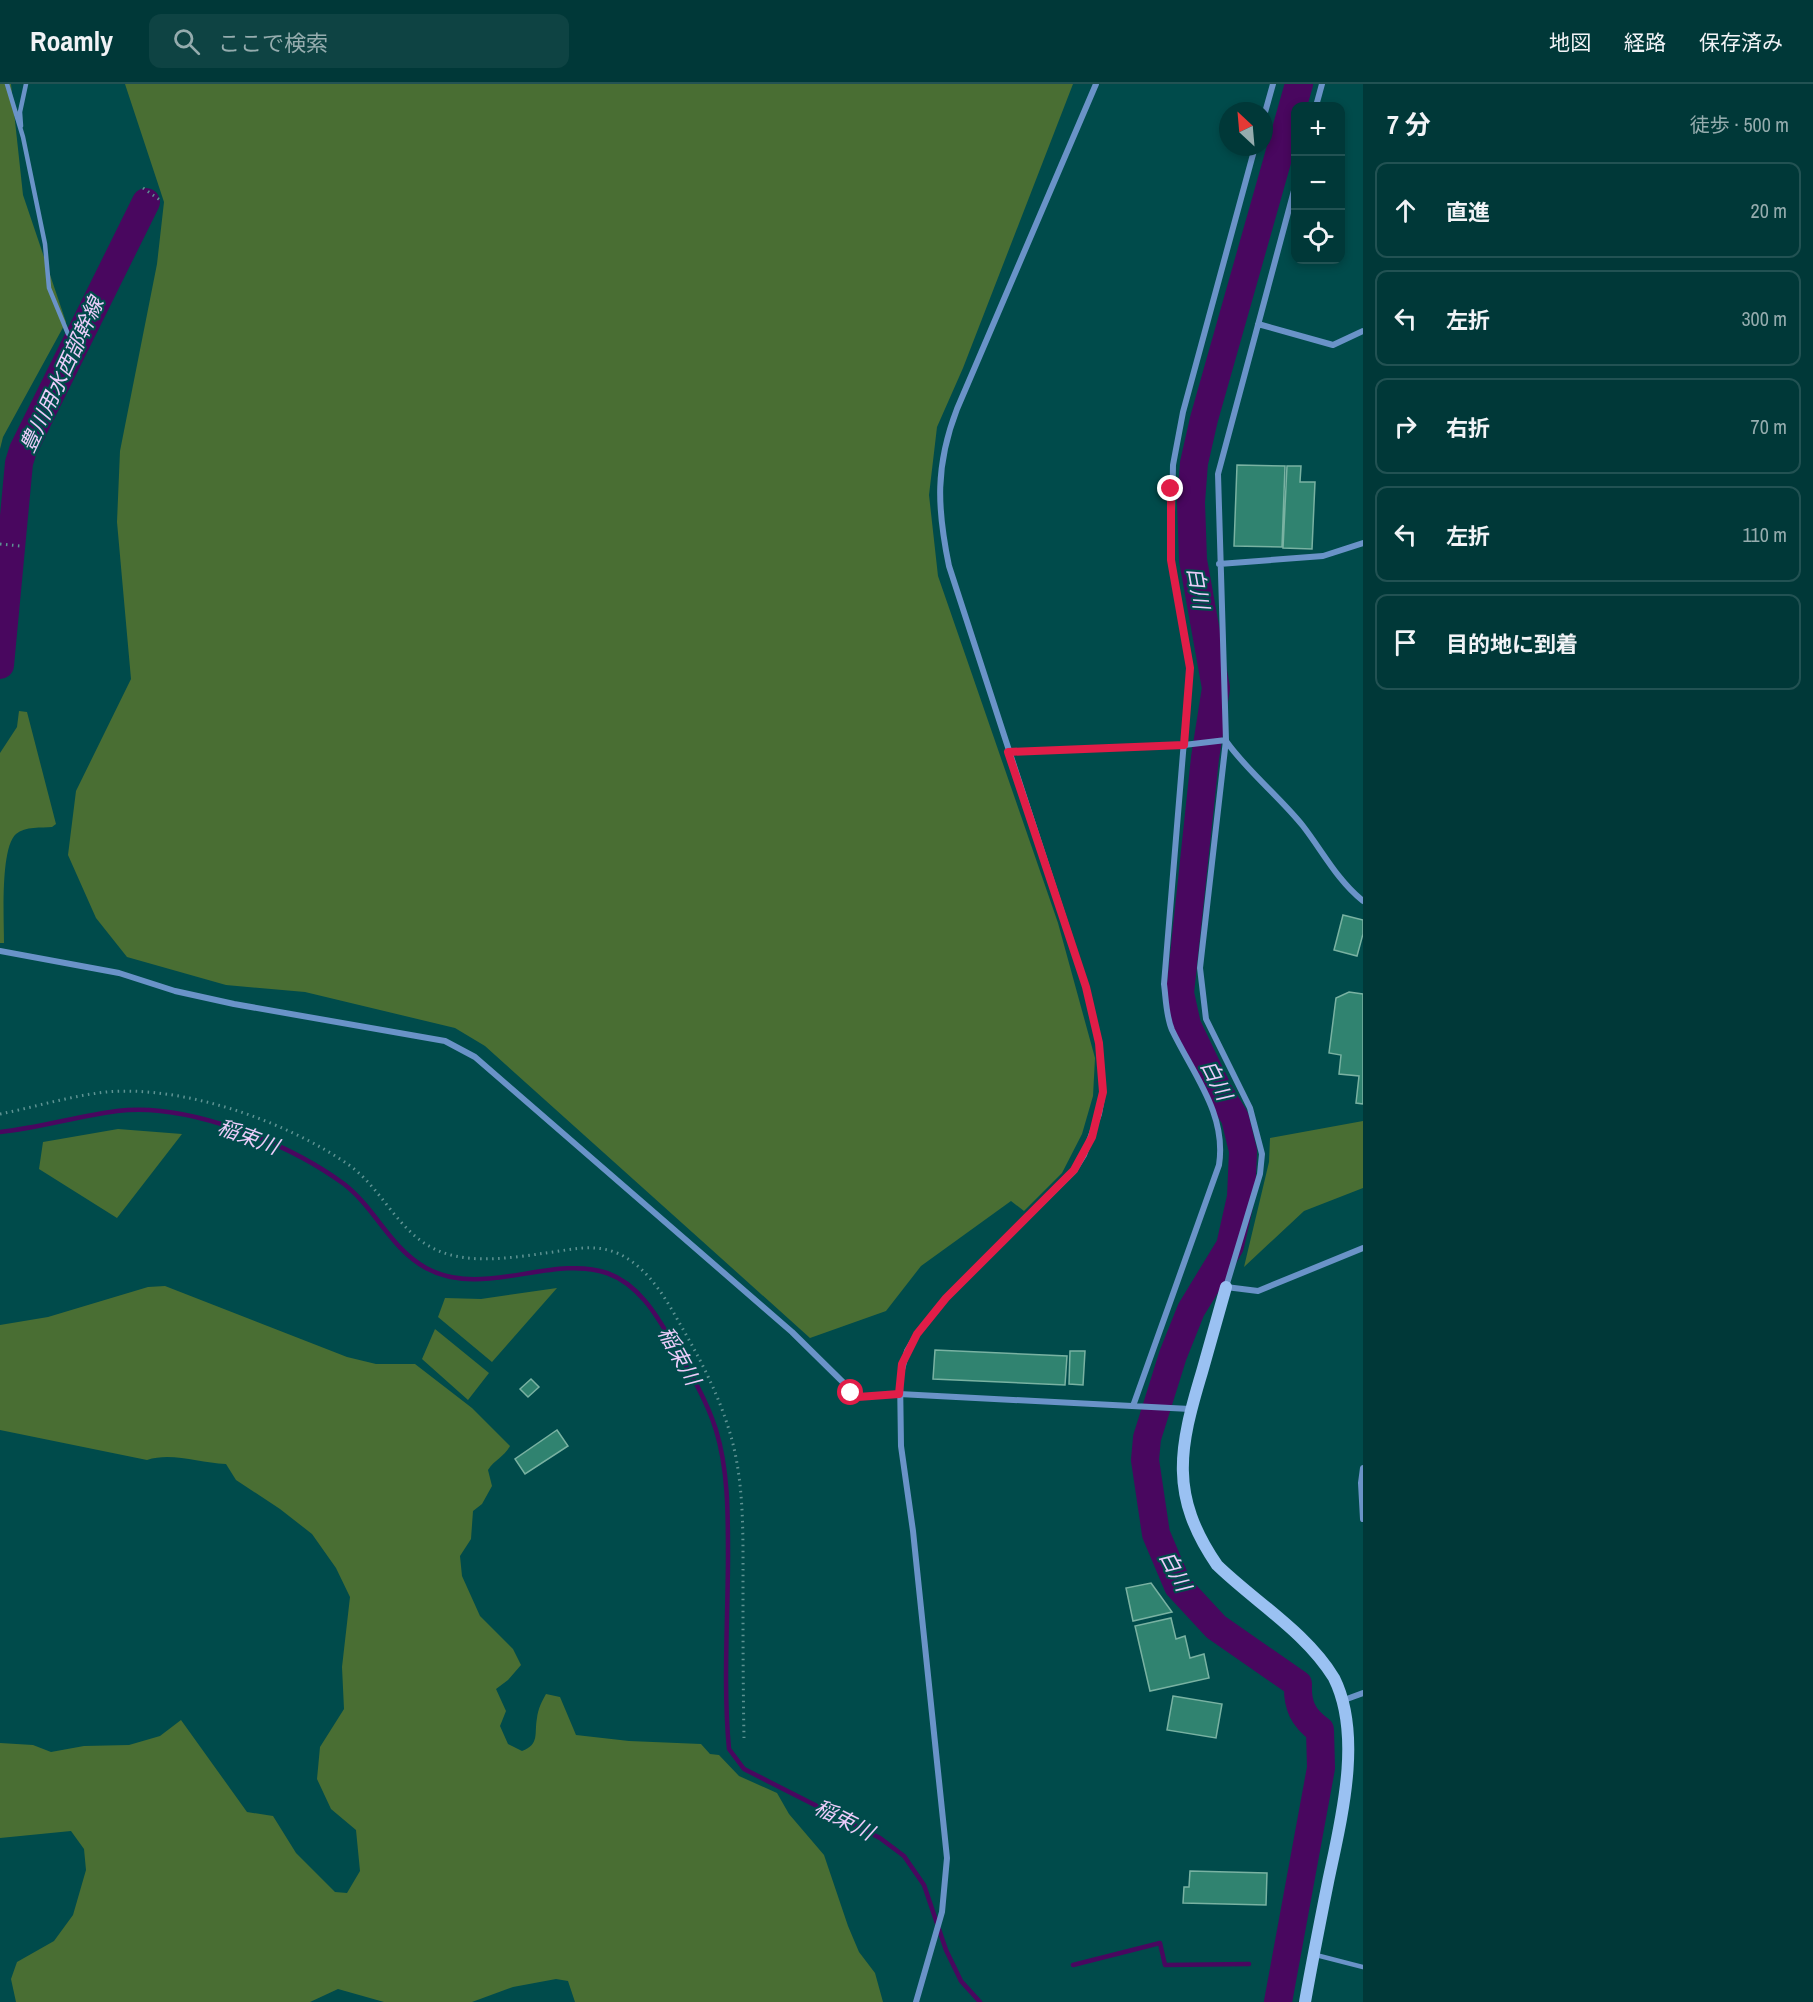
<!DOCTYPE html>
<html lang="ja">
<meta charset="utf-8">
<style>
:root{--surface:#003838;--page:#0e4343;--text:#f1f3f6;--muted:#95acae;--line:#225253}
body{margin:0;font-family:"Archivo Narrow","Noto Sans JP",sans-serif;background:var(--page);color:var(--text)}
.controls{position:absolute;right:18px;top:18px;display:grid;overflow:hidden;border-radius:12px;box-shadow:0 3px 9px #0003}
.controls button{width:54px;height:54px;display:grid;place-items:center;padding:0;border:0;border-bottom:2px solid var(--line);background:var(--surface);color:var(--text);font:30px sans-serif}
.compass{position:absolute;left:1219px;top:18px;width:54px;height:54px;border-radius:50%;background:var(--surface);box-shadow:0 3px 9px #0003;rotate:334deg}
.stop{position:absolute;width:18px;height:18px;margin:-14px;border:4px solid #e11d48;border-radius:50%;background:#fff}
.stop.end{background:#e11d48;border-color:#fff;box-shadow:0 2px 6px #0008}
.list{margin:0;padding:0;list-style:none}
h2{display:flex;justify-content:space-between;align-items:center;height:78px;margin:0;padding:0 24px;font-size:26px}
h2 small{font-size:20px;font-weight:400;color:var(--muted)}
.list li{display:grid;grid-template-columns:39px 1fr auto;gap:18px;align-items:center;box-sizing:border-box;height:96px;margin:0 12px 12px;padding:0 12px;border:2px solid var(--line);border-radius:12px}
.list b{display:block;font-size:22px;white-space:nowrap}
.list em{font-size:20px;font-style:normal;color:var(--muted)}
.icon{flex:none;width:33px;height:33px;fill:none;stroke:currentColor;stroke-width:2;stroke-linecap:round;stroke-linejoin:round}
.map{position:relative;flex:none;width:1363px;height:1918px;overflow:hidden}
header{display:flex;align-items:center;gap:36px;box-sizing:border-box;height:84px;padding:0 30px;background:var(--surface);border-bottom:2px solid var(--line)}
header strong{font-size:28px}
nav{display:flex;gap:33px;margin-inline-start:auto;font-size:21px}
.search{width:420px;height:54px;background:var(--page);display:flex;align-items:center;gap:15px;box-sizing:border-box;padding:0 21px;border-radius:12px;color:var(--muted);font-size:22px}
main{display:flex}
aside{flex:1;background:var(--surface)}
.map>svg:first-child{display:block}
.green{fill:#496e33}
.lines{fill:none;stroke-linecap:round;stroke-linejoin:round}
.stream{stroke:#49075f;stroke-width:4.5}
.river{stroke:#49075f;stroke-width:28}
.building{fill:#308370;stroke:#79b2a2;stroke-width:1.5}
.path{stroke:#5e9393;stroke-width:3;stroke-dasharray:1.5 4.5;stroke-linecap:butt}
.lane{stroke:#6a93c8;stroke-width:4.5}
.street{stroke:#6a93c8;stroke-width:6}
.secondary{stroke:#9ac1f2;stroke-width:12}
.route{stroke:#e11d48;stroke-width:8}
.labels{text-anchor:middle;stroke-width:4.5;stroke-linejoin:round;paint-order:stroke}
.water-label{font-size:21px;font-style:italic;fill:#eccdfa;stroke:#004b4b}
</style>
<header>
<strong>Roamly</strong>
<div class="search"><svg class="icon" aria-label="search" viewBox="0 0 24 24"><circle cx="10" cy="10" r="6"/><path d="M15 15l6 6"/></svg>ここで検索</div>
<nav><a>地図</a><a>経路</a><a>保存済み</a></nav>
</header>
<main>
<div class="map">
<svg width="1363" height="1918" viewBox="0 0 1363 1918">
<rect width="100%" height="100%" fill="#004b4b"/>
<path class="green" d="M0,0h11l12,111 43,127 -63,115 -3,12z
M125,0h948l-110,284 -26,59 -8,68 9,81 120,347 37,135 -2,38 -11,38 -20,39 -38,38 -13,-10 -90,65 -35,45 -76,27 -325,-292 -30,-18 -150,-36 -79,-7 -99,-28 -31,-39 -28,-63 8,-64 55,-112 -14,-157 3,-71 37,-187 7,-62z
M19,627l8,1 29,112 -4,3c-10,1 -27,-1 -36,7 -16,14 -12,86 -12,109h-4v-190l17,-26z
M1363,1037v67l-59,23 -60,56 25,-105 1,-24z
M118,1045l64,5 -65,84 -78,-49 4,-27z
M165,1202l182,71 29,7h39l57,44 38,38c-6,11 -16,14 -22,24l4,16 -10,18 -9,7 -2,28 -11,17 2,20 18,40 33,33 8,16 -13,15 -12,9 10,22 -6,15 8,18 14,7c18,-7 12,-17 15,-33 1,-9 5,-17 9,-24l14,3 16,38 53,6 72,3 9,10 9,1 20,21 38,17 12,21 35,41 24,71 11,26 16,21 8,29h-308l-7,-21 -12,-2 -43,8 -41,15h-88l-46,-13 -28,13h-294l-5,-23 6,-17 37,-21 19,-26 13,-45 -2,-21 -13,-18 -71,7v-95l33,2 18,7 33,-6 45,-1 31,-9 21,-16 66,92 26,4 23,37 39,39 12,1 13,-22 -4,-41 -25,-21 -14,-30 3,-32 24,-38 -2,-42 8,-70 -14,-29 -24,-34 -32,-25 -44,-29 -10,-16c-27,-1 -54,-12 -79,-4l-147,-30v-105l48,-8 100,-30z
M557,1204l-65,74 -54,-45 7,-19 36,1z
M435,1245l54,44 -21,27 -46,-41z"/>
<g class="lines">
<path class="stream" d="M0,1048c39,-4 78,-16 117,-21 70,-9 171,32 227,73 31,24 47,65 82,84 56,31 126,-14 181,5 31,11 49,41 64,67 17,29 35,58 45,90 12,39 12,83 12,124 0,64 -5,131 1,195l15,20 136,69 24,18 20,29 22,65 15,31 19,21
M1073,1881l87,-22 5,22 84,-1"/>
<path class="river" d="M0,581l19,-202 4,-13 123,-248
M1278,1918l43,-234 -1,-38c-17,-12 -23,-25 -22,-46l-82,-57 -38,-41 -22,-52 -11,-74 2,-22 26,-83 18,-45 39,-64 11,-49 2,-46 -8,-33 -16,-26 -32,-67 -7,-32 25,-235 11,-70 -23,-128 -2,-58 3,-39 10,-44 95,-335"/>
</g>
<path class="building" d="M1237,381l48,1 -3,81 -48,-1z
M1287,382h14l-1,16h15l-3,67 -29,-1z
M1343,831l20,5v14l-6,22 -23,-6z
M1349,908l14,2v110l-7,-1 3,-27 -20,-2 2,-19 -12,-2 7,-55z
M935,1266l132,6 -2,29 -132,-6z
M1070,1267h15l-2,34 -14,-1z
M531,1295l8,8 -11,10 -8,-8z
M557,1346l11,16 -43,28 -10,-15z
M1151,1499l21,29 -39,9 -7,-33z
M1171,1534l5,21 9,-3 5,22 14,-4 5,24 -59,13 -15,-65z
M1173,1612l49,8 -6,34 -49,-8z
M1190,1787l77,2 -1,32 -83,-2 1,-16h5z"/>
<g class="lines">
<path class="path" d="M143,104l17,12
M72,257l8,12
M0,460l20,2
M0,1030c35,-7 70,-18 106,-22 77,-7 180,29 243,73 31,22 47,62 80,81 33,20 80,12 117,7 24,-3 47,-10 71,0 30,13 48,44 63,71 22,38 42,77 53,120 11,45 10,92 10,138 0,52 0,104 1,156"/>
<path class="lane" d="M7,0l16,53 22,107 4,44 19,46
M21,42l-1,-14 6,-28
M1316,1871l47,12"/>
<path class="street" d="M1316,22l6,-22
M1264,32l9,-32
M1296,99l-78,291 8,266 -26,228 6,51 44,89 12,46 -2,20 -34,113 32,4 105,-43
M1258,240l75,21 30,-14
M1219,480l104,-8 40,-13
M1226,657c22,31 53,55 77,85 20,26 34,54 60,75
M1008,668l176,-7 42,-5
M0,867l119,22 56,18 59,13 211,37 30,16 317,275 66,65 41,-3 291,15
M1133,1322l86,-241c8,-51 -26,-91 -47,-135 -6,-14 -6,-31 -8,-46l26,-316 -19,-108 2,-95 10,-53 72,-265
M1363,1384l-2,15 2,36
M1344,1616l19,-7
M916,1918l26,-90 5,-54 -34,-327 -12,-85 -1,-69 7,-26 10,-17 29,-36 128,-127 10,-16 15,-41 4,-22 -4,-49 -13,-56 -137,-421c-12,-58 -14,-100 8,-157l139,-325"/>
<path class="secondary" d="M1226,1203c-8,28 -16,56 -24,85 -23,76 -33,123 15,193 38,37 89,67 117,113 29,58 7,142 -6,204 -8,40 -16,80 -23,120"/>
</g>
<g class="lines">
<path class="route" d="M851,1309l7,4 41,-3 3,-30 15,-30 29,-36 128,-128 18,-33 11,-45 -4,-49 -13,-56 -78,-235 176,-7 6,-77 -19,-108v-71"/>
</g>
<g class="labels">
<g class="water-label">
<text transform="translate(62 291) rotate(-65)" y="7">豊川用水西部幹線</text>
<text transform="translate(1198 504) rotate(80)" y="7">白川</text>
<text transform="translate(1216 996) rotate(63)" y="7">白川</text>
<text transform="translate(248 1053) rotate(20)" y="7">稲束川</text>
<text transform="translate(679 1272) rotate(61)" y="7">稲束川</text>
<text transform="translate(1175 1487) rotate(62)" y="7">白川</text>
<text transform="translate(844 1736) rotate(27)" y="7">稲束川</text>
</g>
</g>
</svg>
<div class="controls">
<button>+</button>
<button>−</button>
<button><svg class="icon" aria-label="locate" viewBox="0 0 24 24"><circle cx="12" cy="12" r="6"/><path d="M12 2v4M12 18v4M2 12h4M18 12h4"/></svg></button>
</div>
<svg class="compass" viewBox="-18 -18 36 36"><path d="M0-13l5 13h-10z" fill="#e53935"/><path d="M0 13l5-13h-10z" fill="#95acae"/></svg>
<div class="stop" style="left:851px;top:1309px"></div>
<div class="stop end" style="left:1171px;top:405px"></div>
</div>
<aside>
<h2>7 分<small>徒歩 · 500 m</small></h2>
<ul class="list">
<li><svg class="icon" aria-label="ahead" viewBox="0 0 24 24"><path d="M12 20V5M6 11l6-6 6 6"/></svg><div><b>直進</b></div><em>20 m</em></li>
<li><svg class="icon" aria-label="left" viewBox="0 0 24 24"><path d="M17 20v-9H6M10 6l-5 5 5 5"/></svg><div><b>左折</b></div><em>300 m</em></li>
<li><svg class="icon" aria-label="right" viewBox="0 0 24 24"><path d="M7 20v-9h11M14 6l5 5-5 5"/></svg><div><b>右折</b></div><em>70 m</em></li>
<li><svg class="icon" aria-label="left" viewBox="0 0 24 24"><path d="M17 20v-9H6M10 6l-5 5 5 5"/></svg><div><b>左折</b></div><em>110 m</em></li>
<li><svg class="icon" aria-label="arrive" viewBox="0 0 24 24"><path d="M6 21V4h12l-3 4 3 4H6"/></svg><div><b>目的地に到着</b></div></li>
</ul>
</aside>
</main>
